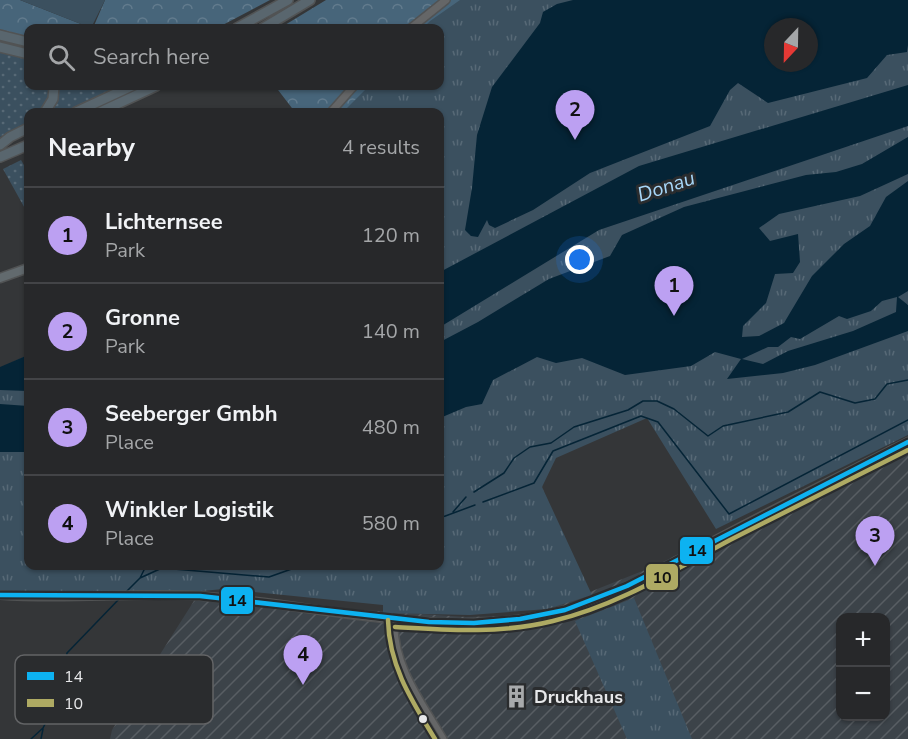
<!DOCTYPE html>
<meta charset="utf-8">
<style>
:root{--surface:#27282a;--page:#2f3032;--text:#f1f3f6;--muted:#a4a6a8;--line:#434447;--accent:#bca0f2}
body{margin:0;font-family:"Nunito Sans",sans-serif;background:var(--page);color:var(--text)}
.controls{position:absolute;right:18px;bottom:18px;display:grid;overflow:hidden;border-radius:12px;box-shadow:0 2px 4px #0004}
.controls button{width:54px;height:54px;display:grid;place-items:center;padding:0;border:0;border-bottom:2px solid var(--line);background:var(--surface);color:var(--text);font:30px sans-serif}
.compass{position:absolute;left:764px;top:18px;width:54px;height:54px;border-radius:50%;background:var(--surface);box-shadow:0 2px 4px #0004;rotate:202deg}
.you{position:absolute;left:580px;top:260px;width:21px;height:21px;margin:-15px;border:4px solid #fff;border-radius:50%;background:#1a73e8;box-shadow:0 0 0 9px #1a73e833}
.badge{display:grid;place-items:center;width:39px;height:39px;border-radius:50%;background:var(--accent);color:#111;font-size:20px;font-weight:700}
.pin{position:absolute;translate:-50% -50px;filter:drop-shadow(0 2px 3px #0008)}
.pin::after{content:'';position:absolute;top:32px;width:21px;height:18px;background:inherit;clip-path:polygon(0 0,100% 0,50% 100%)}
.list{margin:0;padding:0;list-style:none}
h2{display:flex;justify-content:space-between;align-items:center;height:78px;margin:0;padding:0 24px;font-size:26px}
h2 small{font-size:20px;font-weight:400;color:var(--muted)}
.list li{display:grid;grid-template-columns:39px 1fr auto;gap:18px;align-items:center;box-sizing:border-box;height:96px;padding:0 24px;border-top:2px solid var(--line)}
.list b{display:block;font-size:22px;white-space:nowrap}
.list p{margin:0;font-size:20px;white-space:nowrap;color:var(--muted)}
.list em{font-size:20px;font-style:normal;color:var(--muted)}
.icon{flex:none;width:33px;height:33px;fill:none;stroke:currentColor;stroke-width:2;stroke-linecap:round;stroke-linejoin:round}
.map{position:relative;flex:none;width:908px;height:739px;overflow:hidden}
.search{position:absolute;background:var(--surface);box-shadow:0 2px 4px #0004;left:24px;top:24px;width:420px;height:66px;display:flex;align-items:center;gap:15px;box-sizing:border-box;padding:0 21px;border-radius:12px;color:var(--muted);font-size:22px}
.panel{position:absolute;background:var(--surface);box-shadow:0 2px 4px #0004;left:24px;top:108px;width:420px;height:462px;border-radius:12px}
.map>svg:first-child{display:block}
.industrial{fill:url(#industrial-furrows);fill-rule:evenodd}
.grass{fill:url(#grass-dots)}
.forest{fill:url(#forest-crowns)}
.park{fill:url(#park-tufts);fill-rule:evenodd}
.garden{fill:#3b505f}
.water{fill:#052436;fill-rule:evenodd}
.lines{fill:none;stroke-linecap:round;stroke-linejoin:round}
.stream{stroke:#052436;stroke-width:1.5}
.street-casing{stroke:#515354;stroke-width:8}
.secondary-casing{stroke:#515354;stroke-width:10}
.primary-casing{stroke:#515354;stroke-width:11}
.highway-casing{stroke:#515354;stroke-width:12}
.street{stroke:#656667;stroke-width:5}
.secondary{stroke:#656667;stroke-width:7}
.primary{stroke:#626a6e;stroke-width:8}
.highway{stroke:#59666e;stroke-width:9}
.bus-1-casing{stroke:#2a2c2e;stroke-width:9}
.bus-2-casing{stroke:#2a2c2e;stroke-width:9}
.bus-1{stroke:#0db2f1;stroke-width:4.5}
.bus-2{stroke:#aeaa63;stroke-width:4.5}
.bus-dot{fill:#e7e8ea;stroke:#2a2c2e;stroke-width:2}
.labels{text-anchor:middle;stroke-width:6;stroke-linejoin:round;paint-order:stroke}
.poi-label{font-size:18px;font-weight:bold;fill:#e7e8ea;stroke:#2a2c2e;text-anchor:start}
.water-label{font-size:20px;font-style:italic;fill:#a7d6f7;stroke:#2a2c2e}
.key{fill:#2a2c2e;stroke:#636466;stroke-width:1.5}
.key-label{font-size:16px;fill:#e7e8ea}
.line-badge{stroke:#2a2c2e;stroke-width:2}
.pale-badge-label{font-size:16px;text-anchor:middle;font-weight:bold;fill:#111}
</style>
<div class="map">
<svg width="908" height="739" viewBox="0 0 908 739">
<defs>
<pattern id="industrial-furrows" width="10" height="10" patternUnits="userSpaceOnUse" patternTransform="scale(1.5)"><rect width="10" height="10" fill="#3c4349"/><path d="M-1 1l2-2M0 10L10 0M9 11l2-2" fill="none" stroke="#585e63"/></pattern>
<pattern id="grass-dots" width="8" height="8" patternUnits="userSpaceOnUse" patternTransform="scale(1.5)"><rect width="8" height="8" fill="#3b505f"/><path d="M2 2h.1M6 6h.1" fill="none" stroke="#576976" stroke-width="1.8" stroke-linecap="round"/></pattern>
<pattern id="forest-crowns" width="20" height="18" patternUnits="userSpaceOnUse" patternTransform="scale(1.5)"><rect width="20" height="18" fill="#47657a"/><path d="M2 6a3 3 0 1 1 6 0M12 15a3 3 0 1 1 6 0" fill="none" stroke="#627b8d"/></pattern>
<pattern id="park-tufts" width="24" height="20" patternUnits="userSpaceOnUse" patternTransform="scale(1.5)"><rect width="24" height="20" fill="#3b505f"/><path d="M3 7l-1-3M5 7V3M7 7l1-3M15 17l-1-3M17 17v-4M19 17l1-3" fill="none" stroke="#576976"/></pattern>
</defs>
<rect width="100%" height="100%" fill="#343638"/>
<path class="industrial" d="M908,436v303h-798l2,-9 87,-137 134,15 133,9 66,-2 123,-49zM840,618h46v98h-46z"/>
<path class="grass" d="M0,44l28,6v36h92l-56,26h-36v13l-28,12z
M21,160l7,12v42l-25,-45z"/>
<path class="forest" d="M0,0h20l71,28h-63v8l-28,-3z
M105,0h165l-53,28h-124z
M326,0h247l-133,112h-140l-2,-1 -3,1 -20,-26h165v-58h-160z"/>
<path class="park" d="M460,0h448v435l-192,94 -69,-111 -91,40 -14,29 50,108 -45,14 -77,6 -87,-2v-8l-160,-16 -42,4 -181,-2v-223l28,-13v211h412v-454h-97l26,-26h71v-58h-17l7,-7zM773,27h36v36h-36z
M634,598l58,141h-65l-52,-118z"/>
<path class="garden" d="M20,0h85l-14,28z"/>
<path class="water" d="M573,0h335v45l-1,7 -20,3 -20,23 -99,25 -30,-20 -8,7 -20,36 -120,47 -57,37 -38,18 -6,-3 -2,-5 -9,17 -7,-1 -6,-6 7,-42 5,-53 15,-48 48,-64 3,-11 14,-8zM773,27h36v36h-36z
M908,85v41l-309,104 -159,97v-55l199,-106z
M908,137v37l-48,22 -81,18 -20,14 11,13 28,-7 2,28 -7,11 -18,1 -9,29 -23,23 -1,11 17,-1 25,-13 28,-47 32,-32 26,-18 16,-29 22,-16v110l-10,6 10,8v26l-93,34 -32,8 -56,6 14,-20 -26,-7 -24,14 -66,9 -43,-17 -26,5 -19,-6 -44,23 -11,24 -16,3 -26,11v-76l38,-20 71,-43 61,-23 12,-21 62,-28 122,-32 30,-3 26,-8zM897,297l-1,15 -43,19 -65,20 -25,13 -21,-5 26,-12h10l13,-10 9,2 39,-23 8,3 24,-8 11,-10z
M28,355v36l-28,-1v-23z
M0,404l28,2v46h-28z"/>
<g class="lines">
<path class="stream" d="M474,492l30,-19 10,-15 16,-11 21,-4 23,-16 54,-17 15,-9h14l17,8 34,27 15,-10 65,-14 32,-20 35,11 20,-4 12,-15 21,-4
M483,502l51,-19 19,-32 88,-35 17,6 71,92 179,-94
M453,512l13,-15
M440,518l35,-13
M140,578l6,-12
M126,592l14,-14 22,-10 107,9 31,-11
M31,739l12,-11 12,-23 7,-23 5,-29 53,-55
M41,739l2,-10"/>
<defs>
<path id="street" d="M395,620c-2,45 28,83 49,119"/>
<path id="secondary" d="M411,28l35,-28
M331,112l23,-26
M0,595c67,5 134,-3 200,1 121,8 245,47 365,14 57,-16 108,-48 160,-75 60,-32 122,-62 183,-93"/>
<path id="primary" d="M0,278l28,-10"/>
<path id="highway" d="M237,28l51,-28
M263,28l47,-28
M0,35l28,7
M0,47l28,7
M45,112l8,-13 1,-13
M76,112l56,-26
M100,112l56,-26
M0,145l10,-8 18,-9
M0,157l28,-12"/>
</defs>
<use href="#street" class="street-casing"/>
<use href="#secondary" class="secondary-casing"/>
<use href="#primary" class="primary-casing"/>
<use href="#highway" class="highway-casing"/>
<use href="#street" class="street"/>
<use href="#secondary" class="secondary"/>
<use href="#primary" class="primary"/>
<use href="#highway" class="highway"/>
<defs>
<path id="bus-1" d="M0,595l200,1 229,26 45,1 46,-4 45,-9 62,-24 281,-144"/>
<path id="bus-2" d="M388,620c1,46 24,81 47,119
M395,627c52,3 106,7 158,-6 64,-15 119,-50 177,-81 59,-30 119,-60 178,-90"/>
</defs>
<use href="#bus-1" class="bus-1-casing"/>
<use href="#bus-2" class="bus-2-casing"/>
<use href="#bus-1" class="bus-1"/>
<use href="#bus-2" class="bus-2"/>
</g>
<defs>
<symbol id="building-bare" viewBox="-9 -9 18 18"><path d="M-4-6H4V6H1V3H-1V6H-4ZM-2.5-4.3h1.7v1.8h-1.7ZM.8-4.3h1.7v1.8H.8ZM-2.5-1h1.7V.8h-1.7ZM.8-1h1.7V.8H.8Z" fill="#a8aaac" stroke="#2a2c2e" stroke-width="2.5" paint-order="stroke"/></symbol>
</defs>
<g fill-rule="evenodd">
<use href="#building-bare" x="500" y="680" width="33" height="33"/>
</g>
<circle class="bus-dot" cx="423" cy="719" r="5"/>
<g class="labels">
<g class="poi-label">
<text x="534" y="703">Druckhaus</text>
</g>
<g class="water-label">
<text transform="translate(666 186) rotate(-18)" y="7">Donau</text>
</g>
</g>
<rect x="15" y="655" width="198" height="69" rx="9" class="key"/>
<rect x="27" y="672" width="27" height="8" fill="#0db2f1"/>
<rect x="27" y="699" width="27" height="8" fill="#aeaa63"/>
<g class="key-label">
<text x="64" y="682">14</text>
<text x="64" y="709">10</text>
</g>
<g class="line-badge">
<rect x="679" y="536" width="35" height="29" rx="6" fill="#0db2f1"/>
<rect x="645" y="563" width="34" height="28" rx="6" fill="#aeaa63"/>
<rect x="220" y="586" width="34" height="29" rx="6" fill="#0db2f1"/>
</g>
<g class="pale-badge-label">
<text x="697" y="556">14</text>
<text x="662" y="583">10</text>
<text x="237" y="606">14</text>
</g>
</svg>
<div class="controls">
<button>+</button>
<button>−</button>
</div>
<svg class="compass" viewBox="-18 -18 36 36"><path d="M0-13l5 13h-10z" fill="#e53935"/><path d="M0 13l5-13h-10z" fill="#a4a6a8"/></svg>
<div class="you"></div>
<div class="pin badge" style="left:674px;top:316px">1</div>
<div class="pin badge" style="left:575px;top:140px">2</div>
<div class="pin badge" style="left:875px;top:566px">3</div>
<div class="pin badge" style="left:303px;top:685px">4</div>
<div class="search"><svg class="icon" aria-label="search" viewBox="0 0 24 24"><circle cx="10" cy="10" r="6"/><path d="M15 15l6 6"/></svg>Search here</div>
<section class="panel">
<h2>Nearby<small>4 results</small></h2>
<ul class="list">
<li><span class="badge">1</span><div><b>Lichternsee</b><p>Park</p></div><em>120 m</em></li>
<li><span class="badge">2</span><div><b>Gronne</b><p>Park</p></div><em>140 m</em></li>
<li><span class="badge">3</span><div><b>Seeberger Gmbh</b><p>Place</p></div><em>480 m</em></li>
<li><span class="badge">4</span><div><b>Winkler Logistik</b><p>Place</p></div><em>580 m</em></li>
</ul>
</section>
</div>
